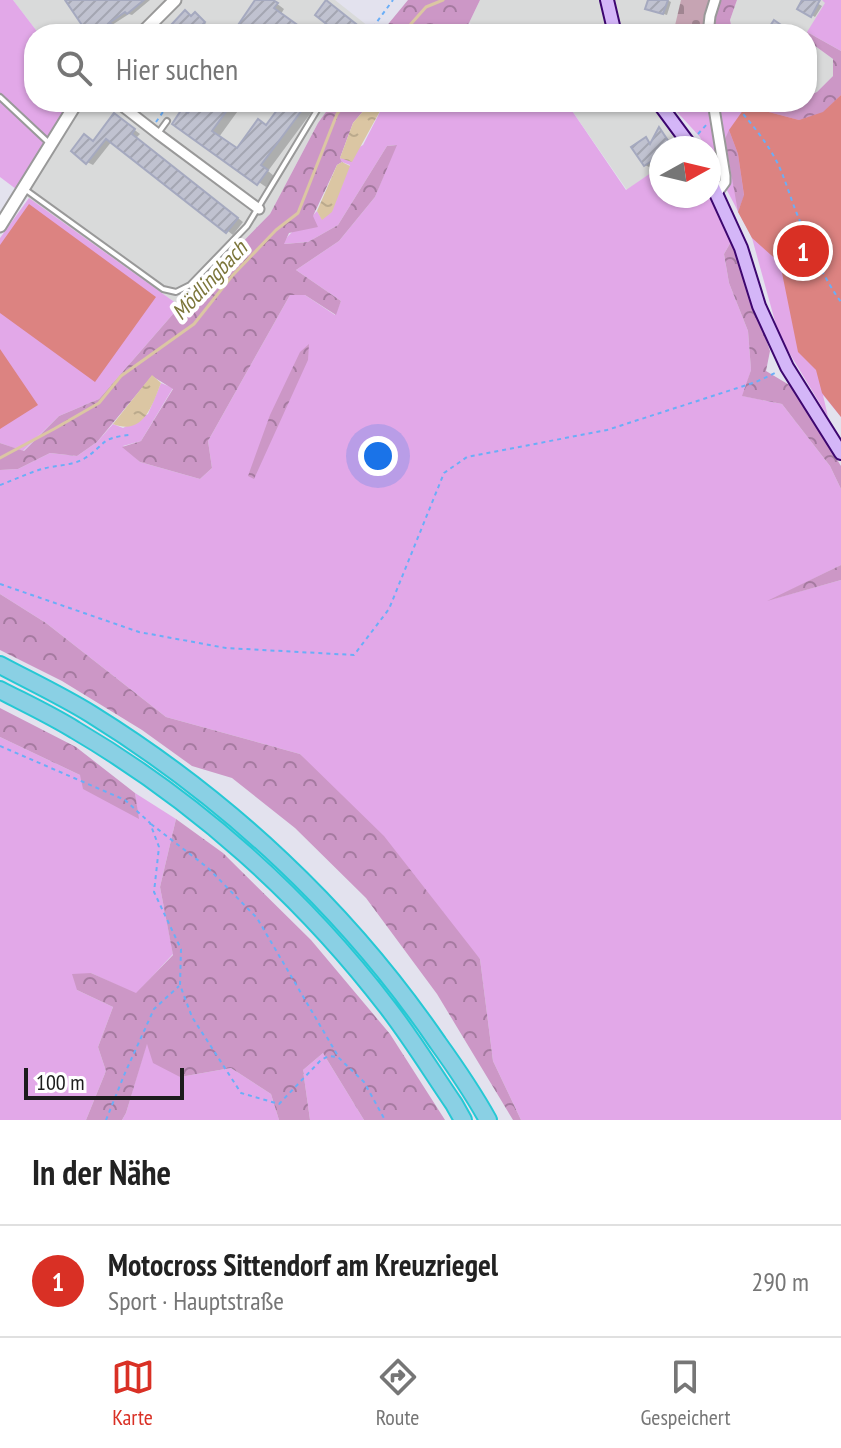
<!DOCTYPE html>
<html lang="de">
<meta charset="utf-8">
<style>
:root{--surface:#fff;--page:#f6f6f6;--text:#222;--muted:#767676;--line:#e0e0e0;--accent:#d93025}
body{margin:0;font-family:"PT Sans Narrow",sans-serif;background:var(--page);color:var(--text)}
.compass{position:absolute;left:649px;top:136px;width:72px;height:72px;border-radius:50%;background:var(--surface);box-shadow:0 2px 6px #0004;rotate:82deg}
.scale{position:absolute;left:24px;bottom:20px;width:160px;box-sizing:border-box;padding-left:8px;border:4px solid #1c1c1c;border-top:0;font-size:22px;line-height:28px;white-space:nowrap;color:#1c1c1c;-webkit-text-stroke:6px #fff;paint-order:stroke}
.you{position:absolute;left:378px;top:456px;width:28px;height:28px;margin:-20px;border:6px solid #fff;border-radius:50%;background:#1a73e8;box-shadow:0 0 0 12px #1a73e833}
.badge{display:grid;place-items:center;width:52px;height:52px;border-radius:50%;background:var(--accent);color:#fff;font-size:26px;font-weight:700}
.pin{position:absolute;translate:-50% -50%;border:4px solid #fff;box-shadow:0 2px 8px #0006}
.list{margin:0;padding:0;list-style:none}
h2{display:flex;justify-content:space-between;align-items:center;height:104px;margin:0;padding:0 32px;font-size:34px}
h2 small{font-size:26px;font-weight:400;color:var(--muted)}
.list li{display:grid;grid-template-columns:52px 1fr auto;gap:24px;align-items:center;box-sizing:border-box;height:112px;padding:0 32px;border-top:2px solid var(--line)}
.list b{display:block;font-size:30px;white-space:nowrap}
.list p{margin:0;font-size:26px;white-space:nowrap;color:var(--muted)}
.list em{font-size:26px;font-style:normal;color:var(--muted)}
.icon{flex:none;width:44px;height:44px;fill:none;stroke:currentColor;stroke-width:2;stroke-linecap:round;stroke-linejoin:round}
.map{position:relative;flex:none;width:841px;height:1120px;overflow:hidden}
.search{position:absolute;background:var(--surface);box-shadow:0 2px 6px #0004;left:24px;right:24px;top:24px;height:88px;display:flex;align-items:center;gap:20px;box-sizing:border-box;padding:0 28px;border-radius:32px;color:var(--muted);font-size:30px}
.sheet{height:216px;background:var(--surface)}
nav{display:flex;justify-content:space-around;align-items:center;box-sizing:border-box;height:112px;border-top:2px solid var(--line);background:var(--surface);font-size:22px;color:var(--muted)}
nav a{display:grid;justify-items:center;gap:4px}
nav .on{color:var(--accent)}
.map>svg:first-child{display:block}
.residential{fill:#d9dada}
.grass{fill:#e2a8e8}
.forest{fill:url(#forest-crowns)}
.cemetery{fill:url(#cemetery-stones)}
.pitch{fill:#dc8381}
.water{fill:url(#water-ripples)}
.shadow{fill:#0003}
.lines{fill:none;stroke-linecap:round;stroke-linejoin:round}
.stream{stroke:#dbc6a3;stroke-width:3}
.building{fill:url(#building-hatch);stroke:#a5a9bf;stroke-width:2}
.service-casing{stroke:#999;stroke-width:8}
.minor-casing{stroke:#999;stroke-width:13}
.tertiary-casing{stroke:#999;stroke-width:15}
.secondary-casing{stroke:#3d0670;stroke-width:16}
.motorway-casing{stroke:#27c8d4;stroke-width:20}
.path{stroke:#6aaef7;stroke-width:2;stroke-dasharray:4 4;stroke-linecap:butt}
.service{stroke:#fff;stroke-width:4}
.minor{stroke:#fff;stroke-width:9}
.tertiary{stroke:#fff;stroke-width:11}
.secondary{stroke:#d4b6f8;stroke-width:12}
.motorway{stroke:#8ad0e4;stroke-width:16}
.labels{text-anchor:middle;stroke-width:8;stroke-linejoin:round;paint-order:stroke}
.water-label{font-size:22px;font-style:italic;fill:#7c763a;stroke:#fff}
</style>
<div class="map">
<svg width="841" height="1120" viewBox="0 0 841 1120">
<defs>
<pattern id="forest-crowns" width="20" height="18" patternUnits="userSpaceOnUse" patternTransform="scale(2)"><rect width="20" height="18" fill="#cc97c6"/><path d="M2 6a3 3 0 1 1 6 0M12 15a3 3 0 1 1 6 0" fill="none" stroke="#a57aa0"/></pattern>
<pattern id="cemetery-stones" width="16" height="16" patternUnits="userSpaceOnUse" patternTransform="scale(2)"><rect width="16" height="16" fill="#c6a4b3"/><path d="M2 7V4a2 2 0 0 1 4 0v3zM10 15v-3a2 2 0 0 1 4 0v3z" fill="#a08591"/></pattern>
<pattern id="water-ripples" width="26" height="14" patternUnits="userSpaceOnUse" patternTransform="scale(2)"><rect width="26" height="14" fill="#dbc6a3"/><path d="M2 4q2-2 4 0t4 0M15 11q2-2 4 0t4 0" fill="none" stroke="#bbaa8c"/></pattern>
<pattern id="building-hatch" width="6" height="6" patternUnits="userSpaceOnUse" patternTransform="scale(2)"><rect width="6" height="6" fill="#c0c2d0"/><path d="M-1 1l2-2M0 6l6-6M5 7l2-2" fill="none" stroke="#a4a6b2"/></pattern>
</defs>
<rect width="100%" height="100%" fill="#e3e2ee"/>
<path class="residential" d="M13,0h322l43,34h-339z
M480,0h240l-8,34h-216l-27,-11z
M737,0h85l4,2 -15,41 22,16v17l-16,16 -10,4v-62h-74l-3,-14z
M70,102h263l-15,21 -48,91 -90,92 -164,-117z
M566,102h85l27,38 3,8h-20v18l-34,24z"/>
<path class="grass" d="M0,0h13l26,34h-5v68h36l-54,87 -16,-12z
M822,0h19v51l-34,-19 18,-29z
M841,95v322l-18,-22 5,22 -49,-81 -27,-98 -43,-82v-8h-4l-5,-11 -32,-35h74l4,4 77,6z
M385,102h181l60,88 35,-24v30h48v-5l23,49 -8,14 5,29 19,48 3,39 -8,26 39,8 48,62 11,23v76l-68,34 68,-19v540h-320l-28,-59 -13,-102 -180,-205 -134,-37 -120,-94 -46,-29v-124l18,-1 32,-16 27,3 20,-14 16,-18 10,4 25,-14 13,-31 12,5 -32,53 -18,5 17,16 60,17 12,-11 -4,-27 82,-146h15l30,20 6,-14 -45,-31 43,-29 36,-44 21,-52 -9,1 -49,79 -30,17 -25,2c9,-17 22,-19 34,-33l5,8 28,-54 -8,-3 -2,-4 23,-13z
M29,198l151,108 -81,93 -40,17 -36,35 -23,-8v-205z
M0,737l80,38 58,43 -3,-25 41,26 -16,68 13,67 -37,40 -45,-21 -14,17 36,17 -15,40 8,24 -20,49h-86z
M147,1042l33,35 51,-9 40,26 8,26h-157l4,-7z
M323,1053l41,67h-54l-7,-50z"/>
<path class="forest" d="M408,0h72l-11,23 -9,11h-80z
M720,0h17l-7,20 3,14h-21z
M807,32l34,19v44l-18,18 -24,7 -53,-14 -4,-4h65v-6l10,-4 16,-16v-17l-22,-16z
M333,102h38l-18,21 -13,35 2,4 -5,3 -24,51 5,11 -29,6 -5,11 24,-2 30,-17 49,-79 10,-1 -22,52 -36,44 -43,29 45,31 -5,14 -31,-20h-15l-82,146 4,27 -12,11 -60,-17 -18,-15 19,-6 32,-52 -21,-13 -55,66 -20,14 -27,-3 -32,16 -18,1v-27l24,8 35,-35 40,-17 81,-93 90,-92 48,-91z
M729,130l9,24 6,42 -6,16 -13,-73z
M732,240l38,111 -4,20 25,15 50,80v23l-11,-23 -48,-62 -40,-8 9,-26 -3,-39 -19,-48 -5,-29z
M309,344l-1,16 -54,119 -6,-3 22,-61 30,-63z
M841,565v15l-74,21z
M0,594l46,29 120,94 134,37 84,82 96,123 13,102 28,59h-8l-76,-126 -71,-96 -71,-70 -63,-50 -40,-12 -50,-36 -80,-49 -62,-31z
M0,708l76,39 59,46 4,26 -56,-30 -3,-14 -80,-38z
M176,819l47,34 88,87 79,94 55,86h-81l-41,-67 -20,17 7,50h-31l-8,-26 -40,-26 -51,9 -27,-14 -6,-19 -21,69 -4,7h-36l20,-49 -8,-24 15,-40 -36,-17 -5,-16 19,-1 45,20 37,-38 -13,-68z"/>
<path class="cemetery" d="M681,0h29l-8,34h-29z"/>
<path class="pitch" d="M841,95v322l-19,-24 -6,-23 -18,-18 -18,-89 -28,-25 -14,-26 6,-17 -6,-41 -9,-24 17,-24 53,14 24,-8z
M29,204l127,93 -61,85 -95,-69v-68z
M0,349l38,56 -38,24z"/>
<path class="water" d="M371,102h14l-33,60 -12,-4 13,-35z
M342,162l8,4 -18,46 -10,8 -5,-9 20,-46z
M152,375l9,8c-9,22 -17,53 -48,41z"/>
<path class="shadow" d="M72,0h78l-18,15 -3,-1 -17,11 2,2 -13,7h-11z
M257,0h15l12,9 -3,5 28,20h-32l-7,-5 -3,5h-33z
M650,0h17l4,2 -4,13 -16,-5z
M805,0h7l10,6 -7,11 -15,-9z
M334,7l33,27h-35l3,-5z
M198,16l9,9 -8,9h-13l6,-16z
M189,102h43l8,6 -21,29 19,13 30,-23 18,-25h33l-51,69 6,5 -8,11 -92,-64z
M595,102h39l1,3 -20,6 -7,-4 -5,1z
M120,119l20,15 -4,4 107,84 -10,13 -121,-94 -19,24 -6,-3 7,-19z
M660,130l14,18h-13v11l-12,8 -4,-2 1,-25 6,6z"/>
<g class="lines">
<path class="stream" d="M402,34l24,-27 17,-7
M0,458l54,-29 45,-26 22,-27 73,-52 38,-48 44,-46 22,-17 39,-99 9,-12"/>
</g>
<path class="building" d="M65,0h79l-17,14 -2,-2 -16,11 2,1 -14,10h-9z
M255,0h18l5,3 -4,5 36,26h-37l-11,-8 -5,8h-25z
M326,0l35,28 -5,6h-17l-24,-19z
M648,0h20l-5,14 -18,-5z
M802,0h18l-9,17 -14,-8z
M185,10l6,6 4,-4 10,10 -11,12h-11l-11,-10z
M774,20l20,14h-29z
M196,102h37l-21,29 25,17 21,-29 8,6 17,-23h25l-47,63 7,5 -11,15 -85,-61 10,-15 6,4z
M114,113l21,16 -3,5 106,84 -12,15 -120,-94 -20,25 -15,-13 13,-17 9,7z
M659,127l14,21h-12v7l-17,11 -13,-19 15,-10 4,7z"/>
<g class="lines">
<defs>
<path id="service" d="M0,97l48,45
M159,132l8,-11
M26,190l137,99 13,3 14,-7 57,-59 75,-124"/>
<path id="minor" d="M708,34l2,-18 5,-16
M117,102l41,32 101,75
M713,102l12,74v6l-8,11"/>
<path id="tertiary" d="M141,34l34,-34
M0,226l77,-124"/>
<path id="secondary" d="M607,0l8,34
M658,102l34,46
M709,178l32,70 18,58 28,61 54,86"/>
<path id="motorway" d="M0,665c30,16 62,31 91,49 137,85 256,196 347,329 18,25 35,50 50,77
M0,690c25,13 51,25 75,40 121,71 228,167 313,278 24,31 44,64 66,96l9,16"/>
</defs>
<use href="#service" class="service-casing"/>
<use href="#minor" class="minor-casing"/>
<use href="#tertiary" class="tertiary-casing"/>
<use href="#secondary" class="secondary-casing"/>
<use href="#motorway" class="motorway-casing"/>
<path class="path" d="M368,34l25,-34
M733,102c16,19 32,37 44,60 8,16 13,35 20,52 12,30 25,62 44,88
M156,122l14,-20
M698,134l9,-10
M0,485c14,-5 28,-12 42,-16 13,-4 31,-3 43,-11 21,-13 14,-20 44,-23
M0,584l139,48 87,16 128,7 35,-46 55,-136 23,-16 140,-27 149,-48 19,-9
M0,746l125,54 25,23 9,24 -5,45 27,57 -1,36 12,32 49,76 38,11 42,-44 8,-4 9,1 26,25 21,38
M151,824l57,44 49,50 81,138
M106,1120l19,-47 29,-64 25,-23"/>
<use href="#service" class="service"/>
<use href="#minor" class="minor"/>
<use href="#tertiary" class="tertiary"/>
<use href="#secondary" class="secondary"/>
<use href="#motorway" class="motorway"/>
</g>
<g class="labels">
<g class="water-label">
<text transform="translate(209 280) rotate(-47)" y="8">Mödlingbach</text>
</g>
</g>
</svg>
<svg class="compass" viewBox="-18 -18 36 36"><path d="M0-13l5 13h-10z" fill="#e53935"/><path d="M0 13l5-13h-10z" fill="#767676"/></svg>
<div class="scale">100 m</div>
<div class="you"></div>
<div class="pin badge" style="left:803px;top:251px">1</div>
<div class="search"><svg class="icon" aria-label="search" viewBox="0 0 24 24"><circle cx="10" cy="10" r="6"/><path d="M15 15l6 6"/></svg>Hier suchen</div>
</div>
<section class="sheet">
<h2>In der Nähe<small></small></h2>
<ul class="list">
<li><span class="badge">1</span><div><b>Motocross Sittendorf am Kreuzriegel</b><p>Sport · Hauptstraße</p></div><em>290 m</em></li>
</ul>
</section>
<nav>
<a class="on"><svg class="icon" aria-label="map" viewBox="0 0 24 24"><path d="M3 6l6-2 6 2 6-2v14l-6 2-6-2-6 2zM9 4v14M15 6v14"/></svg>Karte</a>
<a><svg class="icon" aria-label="directions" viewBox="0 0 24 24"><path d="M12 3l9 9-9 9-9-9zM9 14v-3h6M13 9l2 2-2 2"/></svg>Route</a>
<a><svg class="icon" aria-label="saved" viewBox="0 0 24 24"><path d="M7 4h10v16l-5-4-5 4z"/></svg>Gespeichert</a>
</nav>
